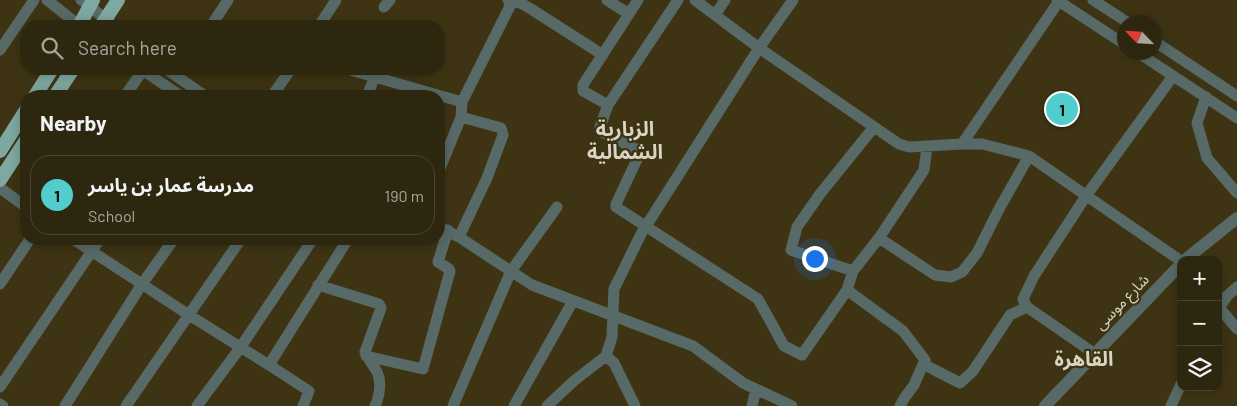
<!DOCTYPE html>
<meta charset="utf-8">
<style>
:root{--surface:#2e270f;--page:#362f18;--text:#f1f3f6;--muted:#a7a59e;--line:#49442f;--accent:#52cdcd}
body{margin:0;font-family:Barlow,"Noto Sans Arabic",sans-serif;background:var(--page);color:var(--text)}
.controls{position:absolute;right:15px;bottom:15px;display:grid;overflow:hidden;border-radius:10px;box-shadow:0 2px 12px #0003}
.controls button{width:45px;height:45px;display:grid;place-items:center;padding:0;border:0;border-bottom:1px solid var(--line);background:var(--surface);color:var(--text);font:25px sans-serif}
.compass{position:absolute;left:1117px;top:15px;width:45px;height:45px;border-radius:50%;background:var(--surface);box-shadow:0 2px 12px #0003;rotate:295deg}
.you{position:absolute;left:814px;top:258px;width:18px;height:18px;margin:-12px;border:4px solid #fff;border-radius:50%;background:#1a73e8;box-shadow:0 0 0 8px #1a73e833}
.badge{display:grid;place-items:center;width:32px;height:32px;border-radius:50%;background:var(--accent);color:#111;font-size:16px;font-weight:700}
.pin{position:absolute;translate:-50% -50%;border:2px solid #fff;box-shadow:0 1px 5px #0006}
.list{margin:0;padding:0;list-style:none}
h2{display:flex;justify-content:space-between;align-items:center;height:65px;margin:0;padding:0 20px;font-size:21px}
h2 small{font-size:16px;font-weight:400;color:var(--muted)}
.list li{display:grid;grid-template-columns:32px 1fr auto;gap:15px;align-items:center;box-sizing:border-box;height:80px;margin:0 10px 10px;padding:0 10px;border:1px solid var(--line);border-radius:20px}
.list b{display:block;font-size:19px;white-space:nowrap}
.list p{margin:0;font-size:16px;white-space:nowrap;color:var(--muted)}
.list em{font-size:16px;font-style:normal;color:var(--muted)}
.icon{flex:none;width:28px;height:28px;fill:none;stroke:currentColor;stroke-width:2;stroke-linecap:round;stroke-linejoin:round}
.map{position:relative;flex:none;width:1237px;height:406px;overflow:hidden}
.search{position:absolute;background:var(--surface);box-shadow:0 2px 12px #0003;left:20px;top:20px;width:425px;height:55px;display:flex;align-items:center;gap:12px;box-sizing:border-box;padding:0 18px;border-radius:20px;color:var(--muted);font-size:19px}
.panel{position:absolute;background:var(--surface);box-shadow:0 2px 12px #0003;left:20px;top:90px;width:425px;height:155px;border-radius:20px}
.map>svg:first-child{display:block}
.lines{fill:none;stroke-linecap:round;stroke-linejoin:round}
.minor{stroke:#586a67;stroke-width:11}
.tertiary{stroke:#586a67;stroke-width:12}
.trunk{stroke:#7ea8a2;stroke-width:14}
.labels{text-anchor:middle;stroke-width:4.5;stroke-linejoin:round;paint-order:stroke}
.street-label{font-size:15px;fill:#dad5c3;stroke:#3e3414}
.district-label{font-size:20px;font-weight:bold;fill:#dad5c3;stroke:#3e3414}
</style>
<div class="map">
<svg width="1237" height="406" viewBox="0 0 1237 406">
<rect width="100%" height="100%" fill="#3e3414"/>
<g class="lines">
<path class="minor" d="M47,0l33,26
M81,0l9,6 23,20
M607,0l22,14
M638,0l-55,85v6l25,14 70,-105
M695,0l64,48 140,96 10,3 53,-3h20l47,12 152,105
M1057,0l67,44
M1093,0l34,22
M511,4l6,-3 14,8 72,46
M384,7l6,-7
M715,15l10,-15
M211,26l17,-26
M319,26l17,-26
M1154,41l83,55
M0,50l34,-50
M1137,52l100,66
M141,69l40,27
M166,69l39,27
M347,69l115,33
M125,96l18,-26
M272,96l19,-27
M367,96l8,-20
M1206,97l-9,26 10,35 30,35
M608,105l-8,22 4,6 34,17 2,3 -24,51v3l142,92 26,47 18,9 45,-65 6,-19 26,-33 45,-68 3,-24
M962,144l97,-143
M439,171l22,-54 1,-15 49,-98 -3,-4
M0,188l26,19
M439,227l20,10 73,48 161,61 50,37 49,23
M459,237l28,-59 16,-43 -2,-7 -40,-11
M879,238l56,37 16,2 11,-5 15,-19 22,-44 30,-53
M73,239l116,76 80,50 79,-126
M853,271l-62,-21 6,-23 23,-33 54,-67
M0,284l30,-45
M318,285l61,19 2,4 -16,44c3,6 7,12 11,18 6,10 4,26 -1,36
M847,290l56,41 22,29 -11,25 -9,12 -5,9
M1218,306l19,23
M1218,310l9,-14 10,-9
M1095,354l-68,-47 -4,-8 11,-23 52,-80 87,-120
M366,356l57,13 27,-98 -1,-2 -11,-7 10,-32
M606,356l8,7 21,43
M923,364l37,19 13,-12 37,-56 17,-8
M269,365l40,26 -6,15
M0,387l100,-148
M0,404l3,2
M65,406l77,-122 32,-45
M126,406l115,-167
M197,406l43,-58 73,-109
M453,406l58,-135 46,-64
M514,406l59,-105
M547,406l28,-26 31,-24 6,-19 2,-48 27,-55 118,-186 34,-48
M752,406l4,-17
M1171,406l10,-22"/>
<path class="tertiary" d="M1185,260l52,-42
M1045,406l136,-142"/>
<path class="trunk" d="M79,26l14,-26
M101,26l17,-26
M35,96l17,-27
M55,96l18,-27
M0,151l26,-41
M0,180l26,-40"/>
</g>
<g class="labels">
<g class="street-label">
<text transform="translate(1122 302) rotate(-46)" y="5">شارع موسى</text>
</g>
<g class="district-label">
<text x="625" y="136">الزبارية<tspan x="625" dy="23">الشمالية</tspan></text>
<text x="1084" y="366">القاهرة</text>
</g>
</g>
</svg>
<div class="controls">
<button>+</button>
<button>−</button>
<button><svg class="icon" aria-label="layers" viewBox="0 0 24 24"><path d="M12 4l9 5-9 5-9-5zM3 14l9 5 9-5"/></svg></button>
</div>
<svg class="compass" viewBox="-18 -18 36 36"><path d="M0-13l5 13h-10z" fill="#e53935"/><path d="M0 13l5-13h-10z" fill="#a7a59e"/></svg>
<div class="you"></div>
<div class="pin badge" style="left:1062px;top:109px">1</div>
<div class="search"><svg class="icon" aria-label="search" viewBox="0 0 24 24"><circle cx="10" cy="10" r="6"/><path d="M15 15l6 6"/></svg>Search here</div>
<section class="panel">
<h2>Nearby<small></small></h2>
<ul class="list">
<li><span class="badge">1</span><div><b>مدرسة عمار بن ياسر</b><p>School</p></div><em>190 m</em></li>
</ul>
</section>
</div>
